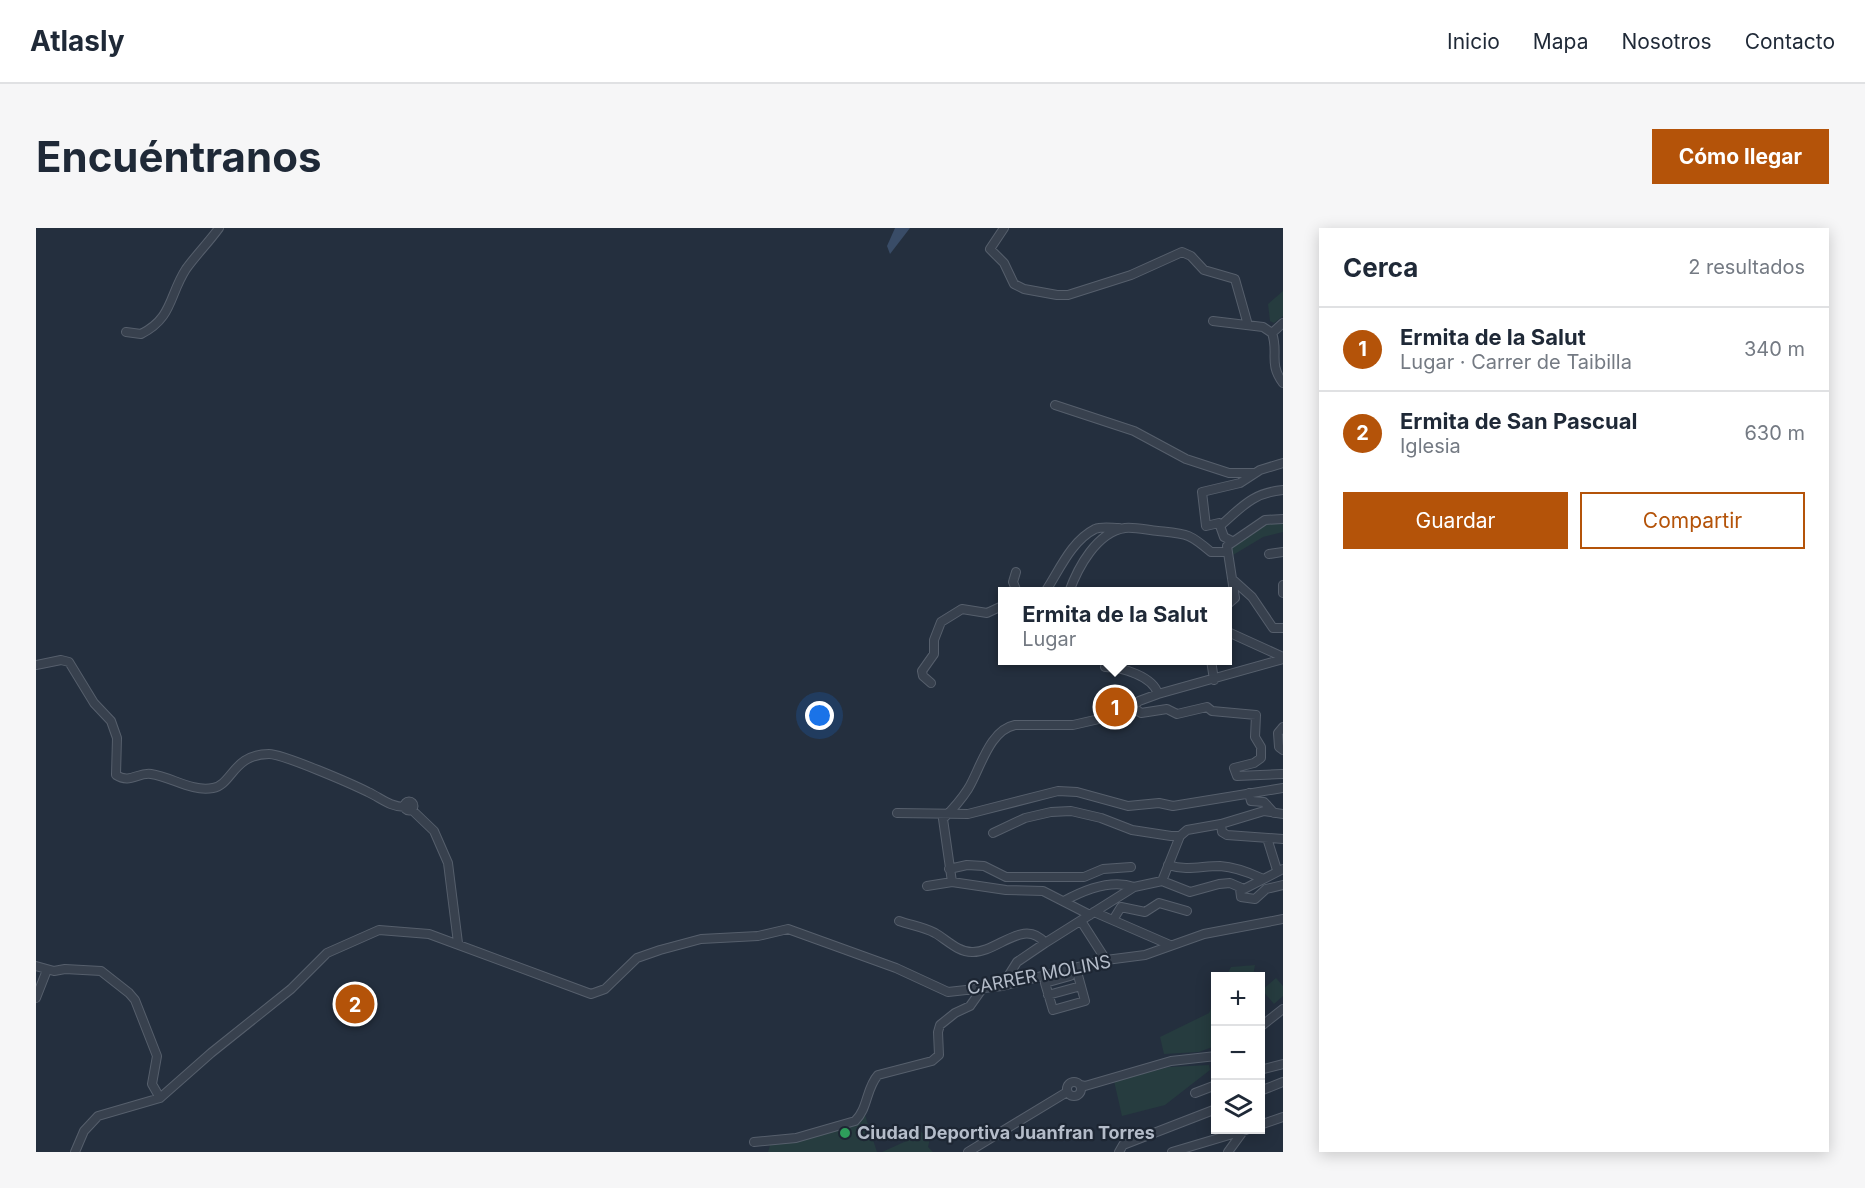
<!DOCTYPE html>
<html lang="es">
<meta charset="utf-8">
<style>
:root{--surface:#fff;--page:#f6f6f7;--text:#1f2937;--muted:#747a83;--line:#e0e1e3;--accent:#b45309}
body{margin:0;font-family:Inter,sans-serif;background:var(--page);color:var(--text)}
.controls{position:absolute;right:18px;bottom:18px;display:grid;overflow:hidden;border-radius:0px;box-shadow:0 3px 15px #0003}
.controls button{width:54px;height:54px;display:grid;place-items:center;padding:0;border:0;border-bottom:2px solid var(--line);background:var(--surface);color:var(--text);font:30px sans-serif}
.you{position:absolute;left:784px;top:488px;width:21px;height:21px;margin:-15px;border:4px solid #fff;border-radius:50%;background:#1a73e8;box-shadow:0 0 0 9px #1a73e833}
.badge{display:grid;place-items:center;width:39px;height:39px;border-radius:50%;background:var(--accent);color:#fff;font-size:20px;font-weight:700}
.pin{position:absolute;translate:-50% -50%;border:3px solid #fff;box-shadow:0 2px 6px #0006}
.popup{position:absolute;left:962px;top:359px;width:234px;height:78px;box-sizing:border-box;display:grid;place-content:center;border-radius:0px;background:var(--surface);filter:drop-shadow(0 2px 4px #0005);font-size:20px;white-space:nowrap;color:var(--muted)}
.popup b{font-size:22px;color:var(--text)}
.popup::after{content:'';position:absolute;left:50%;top:100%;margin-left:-12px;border:12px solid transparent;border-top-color:var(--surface)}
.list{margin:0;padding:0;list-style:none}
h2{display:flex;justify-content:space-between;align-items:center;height:78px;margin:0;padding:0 24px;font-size:26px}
h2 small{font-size:20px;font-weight:400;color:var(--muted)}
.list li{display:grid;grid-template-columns:39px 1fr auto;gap:18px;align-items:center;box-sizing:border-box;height:84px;padding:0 24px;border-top:2px solid var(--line)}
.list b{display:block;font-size:22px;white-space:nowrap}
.list p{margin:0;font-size:20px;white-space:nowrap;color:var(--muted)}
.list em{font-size:20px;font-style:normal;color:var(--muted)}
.actions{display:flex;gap:12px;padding:18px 24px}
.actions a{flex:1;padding:14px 0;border:2px solid var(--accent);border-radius:0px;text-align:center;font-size:21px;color:var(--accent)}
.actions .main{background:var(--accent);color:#fff}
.icon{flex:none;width:33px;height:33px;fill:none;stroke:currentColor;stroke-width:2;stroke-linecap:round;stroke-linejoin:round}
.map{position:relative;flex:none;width:1247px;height:924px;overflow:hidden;border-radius:0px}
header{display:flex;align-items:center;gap:36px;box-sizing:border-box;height:84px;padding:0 30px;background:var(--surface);border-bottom:2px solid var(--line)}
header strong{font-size:28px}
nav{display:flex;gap:33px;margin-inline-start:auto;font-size:21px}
.intro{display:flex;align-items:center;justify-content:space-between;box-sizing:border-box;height:144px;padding:0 36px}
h1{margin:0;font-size:42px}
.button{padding:15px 27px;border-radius:0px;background:var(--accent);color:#fff;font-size:21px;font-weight:700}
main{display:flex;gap:36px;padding:0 36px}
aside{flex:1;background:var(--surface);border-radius:0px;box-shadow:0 3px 15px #0003}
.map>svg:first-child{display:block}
.green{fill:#263c3f}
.water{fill:#394c67}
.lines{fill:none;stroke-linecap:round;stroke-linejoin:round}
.minor-casing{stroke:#565f6c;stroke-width:10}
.minor{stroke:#38414e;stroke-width:8}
.leisure-dot{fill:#2e9e5b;stroke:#1d2633;stroke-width:2}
.labels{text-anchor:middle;stroke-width:4.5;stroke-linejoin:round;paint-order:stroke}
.street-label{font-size:18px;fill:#b4bcc9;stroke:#1d2633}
.poi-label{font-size:18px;font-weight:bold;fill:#b4bcc9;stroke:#1d2633;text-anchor:start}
</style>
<header>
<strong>Atlasly</strong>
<nav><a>Inicio</a><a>Mapa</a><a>Nosotros</a><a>Contacto</a></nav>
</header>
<div class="intro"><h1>Encuéntranos</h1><a class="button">Cómo llegar</a></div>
<main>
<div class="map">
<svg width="1247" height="924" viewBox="0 0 1247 924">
<rect width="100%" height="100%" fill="#242f3e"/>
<path class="green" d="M1247,63v25l-9,7 -4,-2 -2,-17z
M1247,291v13l-20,5 -35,21v-12l37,-26z
M1219,737l-2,11h-27l5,-9z
M1240,750l7,8v10l-9,8 -12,-14z
M1179,772v46l-16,6 -35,2 -4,-17 49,-24z
M1173,837l1,5 -45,35 -43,11 -8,-35 55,-14z
M828,884l13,40h-109l2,-7 63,-14z
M884,903l10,8 -2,8 5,5h-51l31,-14z"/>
<path class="water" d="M859,0h15l-20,26 -3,-8z"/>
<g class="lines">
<defs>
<path id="minor" d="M968,0l-14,21 14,14 10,21 10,5 33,6h11l63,-20 51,-23 9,4 13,14 31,9 13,46
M1177,93l50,6 9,6c7,20 -4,30 11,50
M90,104l15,2c32,-16 28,-39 45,-65 10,-14 23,-27 33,-41
M1236,105l11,-10
M1019,177l79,26 52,28 43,14h26
M1184,298c22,-19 32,-33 63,-36
M1196,313l-8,-4 -5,-14 -13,3 -4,-34 38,-9 20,-13 23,-7
M1233,326l14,-2
M980,344l-3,10 4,10
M1196,351l20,18 21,31h10
M1247,357v8
M1009,364c14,-21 26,-51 50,-63 7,-3 17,-1 24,-1
M1033,364c9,-25 28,-60 56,-64 10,-1 22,2 33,3 29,3 31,2 53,21h16
M1192,376l7,-6 -8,-52 38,-26 18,-1
M1192,404l55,25
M1175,432l3,20
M0,437l25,-5 8,2 25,41 17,18 6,17 -1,37c14,9 22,-3 35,-1 21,3 40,18 62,14 19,-3 20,-34 56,-34 14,0 83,30 99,38 13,6 22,15 37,15
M1069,439c16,0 48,9 53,27
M895,455l-8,-7 -1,-5 12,-17v-14l7,-18 21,-13 25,4 15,-7
M1097,479l8,6 26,-4 10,5 30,-7 5,4 44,4 -1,22 6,10v11l-7,5 -20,5 3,8 45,-2
M1247,499l-5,6 1,14 4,3
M1213,565l2,8 13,1 10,11
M368.5 578a4.5 4.5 0 1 1 9 0a4.5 4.5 0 1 1-9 0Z
M375,581l23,22 14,32 10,80
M861,585l71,1 90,-23 19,1 51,14 31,-3 14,3 110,-18
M1185,596l1,8 5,3 56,4
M957,605l32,-15 26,-6 20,-1 30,7 31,12 39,6h9l7,-6 34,-6 43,-13 19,3
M1231,610l10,32
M1132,637c19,6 33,1 52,1 15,1 28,6 41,12
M913,641l18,-4 17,1 22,11h78l19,-8 28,-2
M1126,653l28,11 29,-8 11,-1 14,6 39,-20
M916,654l-9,-63c9,-9 18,-19 25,-30 12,-19 21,-59 47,-64h58l52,-12 14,-12 19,-7 125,-35
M891,658l25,-4 54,8 37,1 47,24
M1204,661l1,8 14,2 11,-10 17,-4
M1028,673c20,-11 47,-22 70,-14
M1058,684l76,33
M1077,692l8,-13 24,5 14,-9 28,8
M863,693c11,4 25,6 36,12 12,7 23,19 37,19 25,1 52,-35 73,-9
M1045,693l25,39
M0,738l18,5 11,-2 36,2 28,22 6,7 22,56 -5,28 8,14
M1034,748l-25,7 8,27 32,-9 -9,-33
M966,758l15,-24 28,-19 89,-56 28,-6 18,-45
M1012,767l33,-9
M0,770l11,-28
M1224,799l23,-18
M1224,842l23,-6
M1031 861a7 7 0 1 1 14 0a7 7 0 1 1-14 0Z
M1044,857l5,1 86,-25 45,-5
M1224,863l23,-9
M1159,865l21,-8
M1224,897l23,-8
M718,914l42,-4 59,-17c13,-12 11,-33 23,-46l54,-14 7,-6 -1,-23 2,-7 15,-12 15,-7 12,-17
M39,924l9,-21 14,-15 62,-18 51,-45 80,-64 36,-36 52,-23 50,4 162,60 14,-5 32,-31 23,-8 41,-11 57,-3 30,-7 108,39 52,24 54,-6 104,-26 39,-5 59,-21 79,-15
M932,924l99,-60
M1083,924l4,-7 93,-36
M1136,924l74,-22
M1192,924l16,-22"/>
</defs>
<use href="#minor" class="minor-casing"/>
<use href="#minor" class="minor"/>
</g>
<circle class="leisure-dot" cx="809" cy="905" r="6"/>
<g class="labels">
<g class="street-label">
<text transform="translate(1003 747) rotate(-11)" y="6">CARRER MOLINS</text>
</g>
<g class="poi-label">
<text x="821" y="911">Ciudad Deportiva Juanfran Torres</text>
</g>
</g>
</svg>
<div class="controls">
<button>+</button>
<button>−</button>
<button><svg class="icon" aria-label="layers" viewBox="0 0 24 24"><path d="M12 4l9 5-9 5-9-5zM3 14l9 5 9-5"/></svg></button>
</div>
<div class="you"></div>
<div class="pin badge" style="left:1079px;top:479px">1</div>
<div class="popup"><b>Ermita de la Salut</b>Lugar</div>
<div class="pin badge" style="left:319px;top:776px">2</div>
</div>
<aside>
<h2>Cerca<small>2 resultados</small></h2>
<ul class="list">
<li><span class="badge">1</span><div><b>Ermita de la Salut</b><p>Lugar · Carrer de Taibilla</p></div><em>340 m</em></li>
<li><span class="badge">2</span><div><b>Ermita de San Pascual</b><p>Iglesia</p></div><em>630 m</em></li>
</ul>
<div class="actions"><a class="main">Guardar</a><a>Compartir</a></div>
</aside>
</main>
